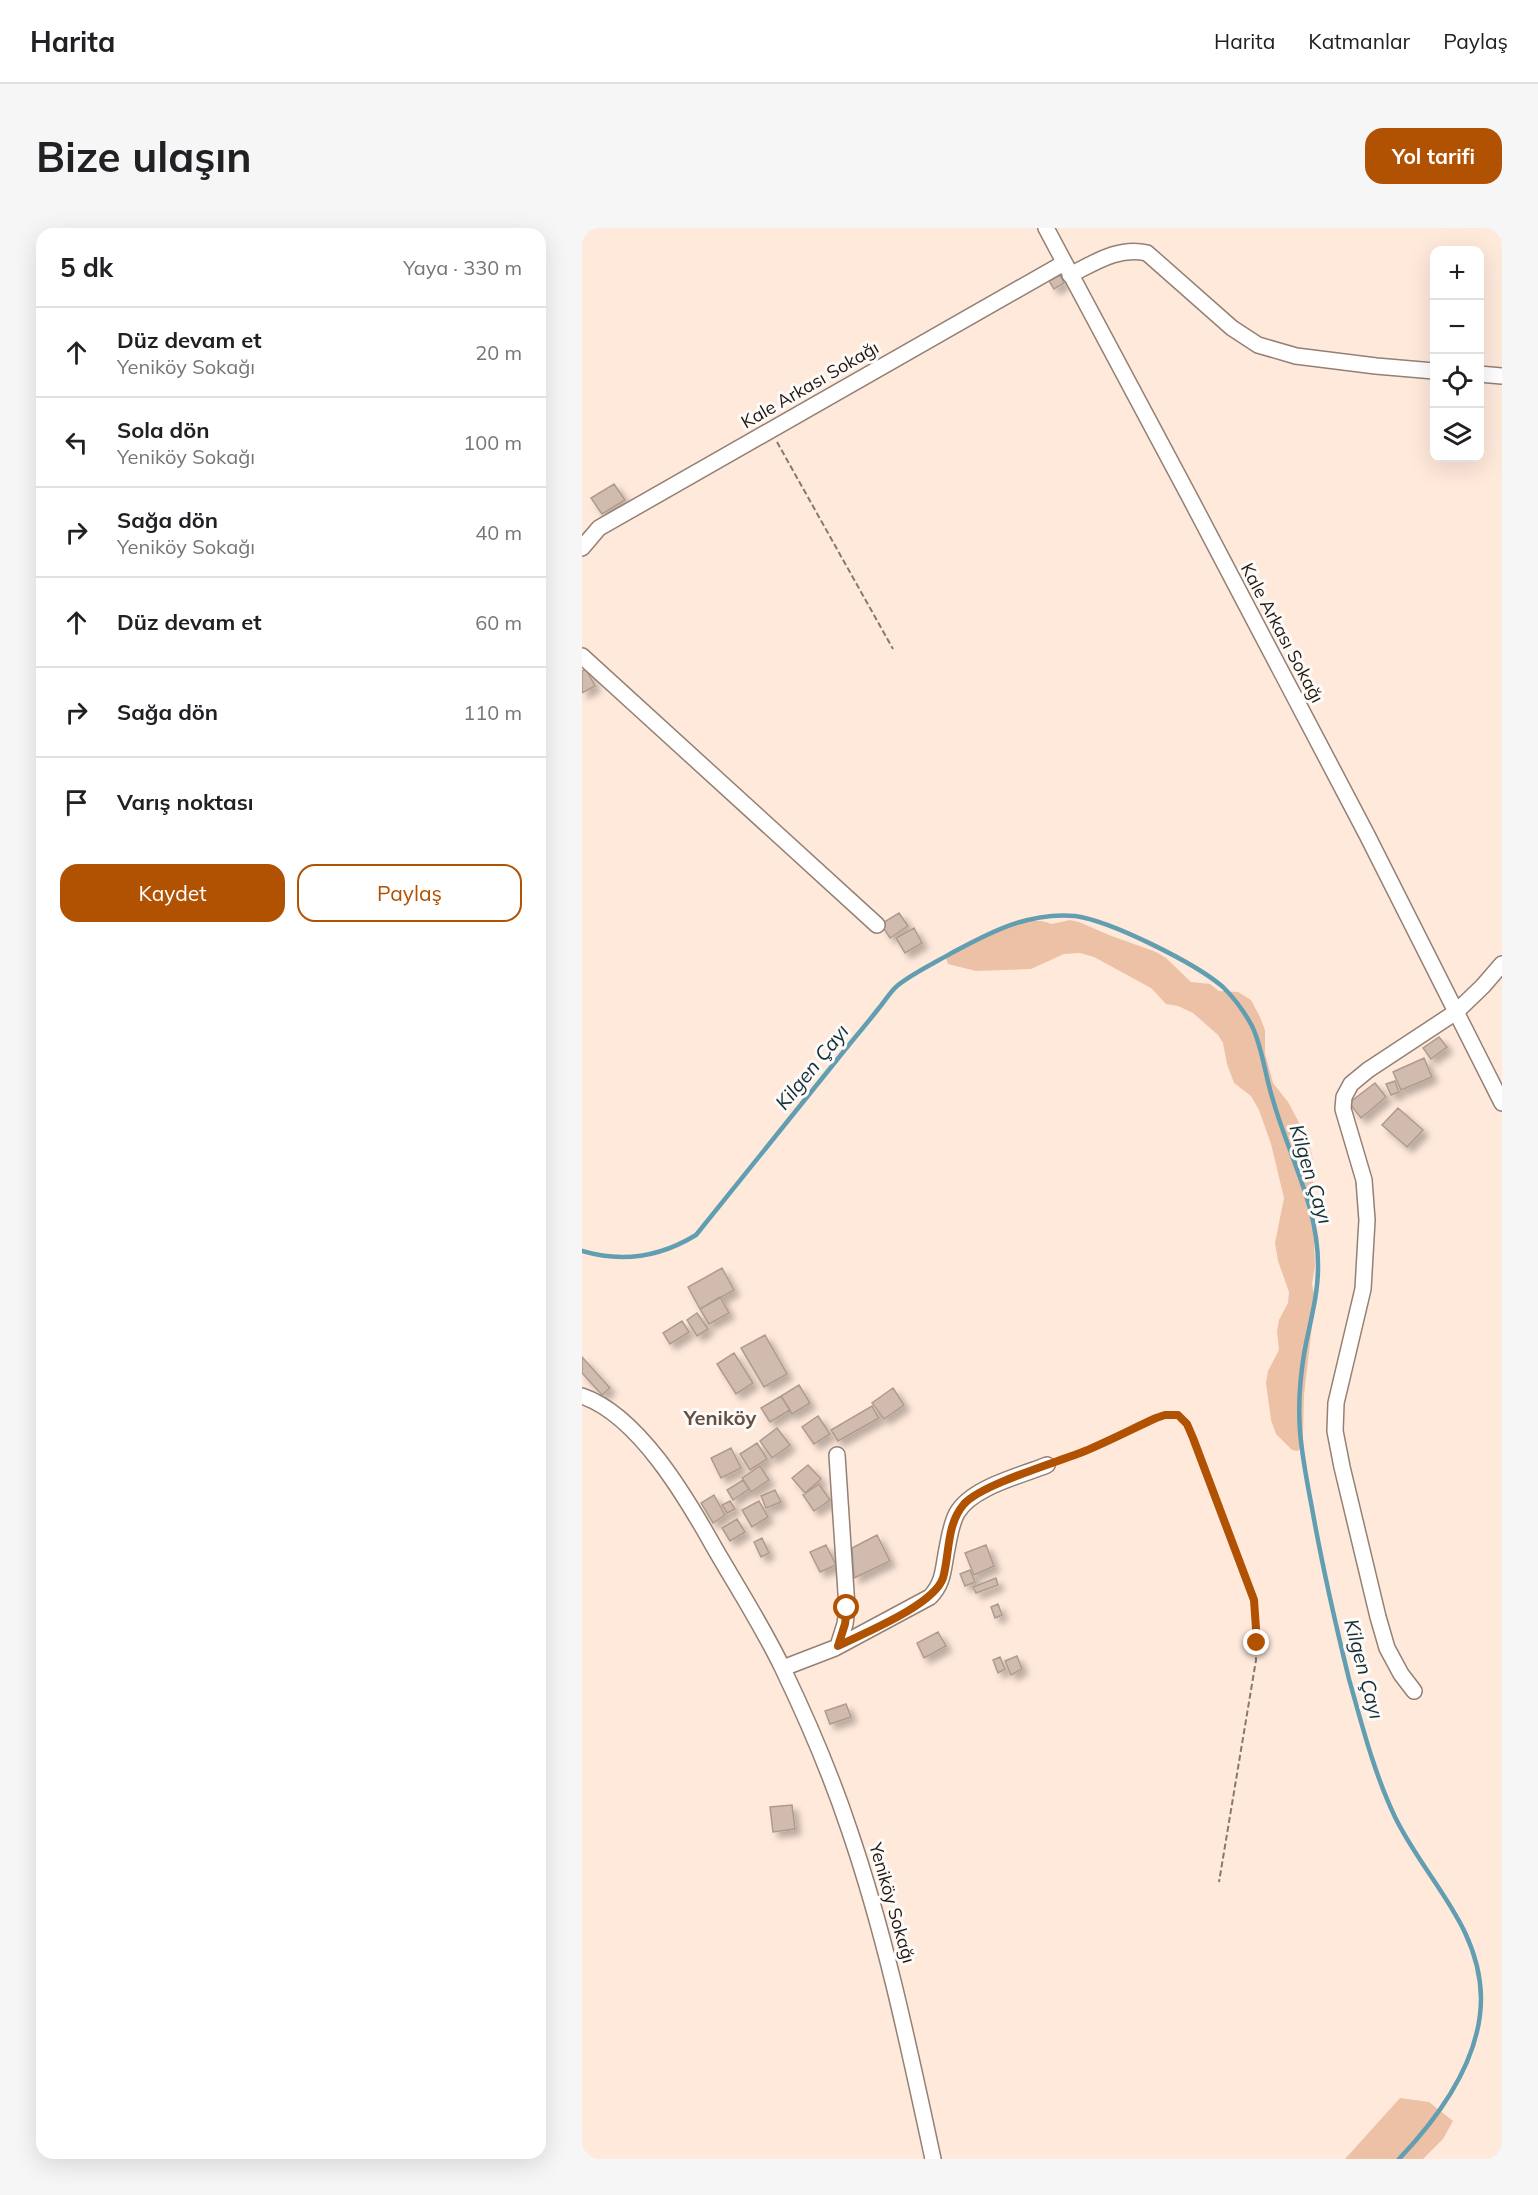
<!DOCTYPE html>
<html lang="tr">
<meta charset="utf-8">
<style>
:root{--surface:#fff;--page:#f6f6f6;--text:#202124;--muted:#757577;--line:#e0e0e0;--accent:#b15203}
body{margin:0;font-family:Mulish,sans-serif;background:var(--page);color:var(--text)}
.controls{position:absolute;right:18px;top:18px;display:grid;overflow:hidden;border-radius:12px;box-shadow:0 6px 24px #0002}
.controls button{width:54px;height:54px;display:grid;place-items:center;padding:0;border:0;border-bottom:2px solid var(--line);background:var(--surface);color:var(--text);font:30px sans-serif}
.stop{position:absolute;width:18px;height:18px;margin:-14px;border:4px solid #b15203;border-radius:50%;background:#fff}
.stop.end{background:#b15203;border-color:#fff;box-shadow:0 2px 6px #0008}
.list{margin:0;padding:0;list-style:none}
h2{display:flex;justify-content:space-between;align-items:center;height:78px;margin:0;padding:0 24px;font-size:26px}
h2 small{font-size:20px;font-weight:400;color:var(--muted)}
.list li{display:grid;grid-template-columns:39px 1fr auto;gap:18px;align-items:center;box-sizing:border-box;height:90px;padding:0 24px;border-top:2px solid var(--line)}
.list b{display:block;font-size:22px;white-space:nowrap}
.list p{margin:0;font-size:20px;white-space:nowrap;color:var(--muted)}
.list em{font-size:20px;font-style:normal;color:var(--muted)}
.actions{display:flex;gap:12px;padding:18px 24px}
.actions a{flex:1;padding:14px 0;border:2px solid var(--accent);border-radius:18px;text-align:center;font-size:21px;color:var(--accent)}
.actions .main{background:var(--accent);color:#fff}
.icon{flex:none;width:33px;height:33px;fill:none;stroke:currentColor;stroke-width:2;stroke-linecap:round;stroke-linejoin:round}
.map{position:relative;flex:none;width:920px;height:1931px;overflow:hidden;border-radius:18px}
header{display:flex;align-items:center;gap:36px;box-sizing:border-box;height:84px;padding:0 30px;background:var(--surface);border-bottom:2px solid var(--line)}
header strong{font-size:28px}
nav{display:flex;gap:33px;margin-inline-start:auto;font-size:21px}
.intro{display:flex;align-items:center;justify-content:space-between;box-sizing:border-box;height:144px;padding:0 36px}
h1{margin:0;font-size:42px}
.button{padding:15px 27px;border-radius:18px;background:var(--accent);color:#fff;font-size:21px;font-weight:700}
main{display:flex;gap:36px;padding:0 36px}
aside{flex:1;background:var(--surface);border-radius:18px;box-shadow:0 6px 24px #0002}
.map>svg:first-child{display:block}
.green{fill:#edc1a5}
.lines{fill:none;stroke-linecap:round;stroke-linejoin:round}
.stream{stroke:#619eb2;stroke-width:4.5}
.building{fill:#d0bbae;stroke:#af9b8e;stroke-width:1.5;filter:url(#shadow)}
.street-casing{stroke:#948074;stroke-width:18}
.path{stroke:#86796f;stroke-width:2;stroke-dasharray:6 3;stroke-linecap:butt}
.street{stroke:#fff;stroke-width:15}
.route{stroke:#b15203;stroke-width:8}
.labels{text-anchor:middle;stroke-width:6;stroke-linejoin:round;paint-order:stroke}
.street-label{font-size:18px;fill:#1f1813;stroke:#fefaf7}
.water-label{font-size:20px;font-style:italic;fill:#102f39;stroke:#fefaf7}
.neighbourhood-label{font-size:20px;font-weight:bold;fill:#625044;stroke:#fefaf7}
</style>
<header>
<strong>Harita</strong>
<nav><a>Harita</a><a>Katmanlar</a><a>Paylaş</a></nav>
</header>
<div class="intro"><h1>Bize ulaşın</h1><a class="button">Yol tarifi</a></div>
<main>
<aside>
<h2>5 dk<small>Yaya · 330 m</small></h2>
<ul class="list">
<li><svg class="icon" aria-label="ahead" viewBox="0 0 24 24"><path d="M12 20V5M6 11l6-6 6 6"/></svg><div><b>Düz devam et</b><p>Yeniköy Sokağı</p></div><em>20 m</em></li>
<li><svg class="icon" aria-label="left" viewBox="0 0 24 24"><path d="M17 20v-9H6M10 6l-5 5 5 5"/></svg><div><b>Sola dön</b><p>Yeniköy Sokağı</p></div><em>100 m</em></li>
<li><svg class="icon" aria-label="right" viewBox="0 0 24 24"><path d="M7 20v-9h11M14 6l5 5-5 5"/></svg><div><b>Sağa dön</b><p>Yeniköy Sokağı</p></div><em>40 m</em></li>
<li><svg class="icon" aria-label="ahead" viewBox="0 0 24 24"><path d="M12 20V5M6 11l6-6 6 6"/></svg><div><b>Düz devam et</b></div><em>60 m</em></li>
<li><svg class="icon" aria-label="right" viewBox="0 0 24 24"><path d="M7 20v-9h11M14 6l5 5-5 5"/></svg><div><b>Sağa dön</b></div><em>110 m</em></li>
<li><svg class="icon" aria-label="arrive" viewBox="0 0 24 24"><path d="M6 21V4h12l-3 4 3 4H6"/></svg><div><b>Varış noktası</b></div></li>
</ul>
<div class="actions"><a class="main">Kaydet</a><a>Paylaş</a></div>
</aside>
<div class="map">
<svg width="920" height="1931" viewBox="0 0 920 1931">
<defs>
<filter id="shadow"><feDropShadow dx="5.5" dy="5.5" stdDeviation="3" flood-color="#0004"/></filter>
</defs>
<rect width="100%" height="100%" fill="#ffe9db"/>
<path class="green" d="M488,692l9,2 30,13 47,17 10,6 25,24 19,2 9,7 19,1 13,8 9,17 5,13v23l8,30 15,19 20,37 4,16 2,16 -2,25 3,70 -3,18 3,16 -11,95 -1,42 -1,9 -4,5 -6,-1 -16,-16 -5,-14 -5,-37 2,-12 11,-21 -2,-19 2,-11 9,-17 1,-11 -11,-31 -3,-18 9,-45 -13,-54 -12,-34 -8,-14 -17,-13 -7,-19 -4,-21 -5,-8 -25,-22 -15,-7 -12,-2 -15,-16 -57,-31 -14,-4 -16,1 -33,15 -55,2 -28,-7 -2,-6 4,-7 8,-4 68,-26h16l10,3z
M818,1870l29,4 24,19 -10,18 -20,20h-78z"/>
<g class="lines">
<path class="stream" d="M0,1023c40,12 78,6 114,-16 47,-58 93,-116 140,-174 14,-18 29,-35 43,-53 6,-7 11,-16 18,-22 12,-10 28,-18 42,-26 42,-23 86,-49 136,-44 36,5 120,47 148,71 11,11 21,24 29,39 11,23 13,50 21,74 16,57 46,107 45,168 0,29 -9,57 -14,86 -4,25 -6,51 -4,77 2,26 7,51 12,77 10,57 23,114 37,171 13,46 25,94 46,138 30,62 85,108 86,181 0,61 -42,119 -82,161"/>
</g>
<path class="building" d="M478,47l4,8 -10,6 -5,-8z
M32,256l11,16 -23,14 -11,-16z
M4,441l9,17 -13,7v-22z
M317,685l9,13 -18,12 -9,-14z
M332,700l8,15 -17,10 -9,-15z
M857,809l8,10 -16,12 -8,-11z
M842,830l8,19 -31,13 -8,-18z
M813,853l4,11 -8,3 -5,-11z
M793,855l11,14 -25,21 -12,-15z
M816,880l25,22 -16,17 -25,-22z
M140,1040l12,22 -34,19 -12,-22z
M138,1069l9,16 -20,11 -9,-15z
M115,1085l11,16 -11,7 -10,-16z
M100,1093l7,11 -19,12 -7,-11z
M183,1107l22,39 -23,13 -23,-39z
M152,1125l19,30 -17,11 -19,-30z
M0,1129l28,31 -8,7 -20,-22z
M217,1157l11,18 -18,11 -11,-18z
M311,1160l11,17 -20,14 -12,-16z
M199,1168l9,14 -20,12 -9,-14z
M290,1178l7,12 -41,23 -7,-11z
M236,1188l12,18 -16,10 -12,-17z
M195,1200l13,17 -18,13 -12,-17z
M175,1215l10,16 -17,11 -10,-16z
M149,1220l10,20 -20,10 -10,-20z
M226,1237l13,14 -16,14 -13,-15z
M178,1238l9,14 -18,12 -9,-14z
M161,1252l6,9 -16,11 -6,-10z
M237,1256l11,16 -16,11 -11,-16z
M193,1262l6,12 -15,6 -5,-12z
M132,1267l11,20 -12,8 -12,-20z
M148,1273l5,8 -8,4 -5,-8z
M177,1273l9,16 -16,10 -10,-17z
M155,1291l8,13 -15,9 -8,-13z
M295,1307l13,26 -36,17 -2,-30z
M180,1310l7,15 -8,4 -7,-15z
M244,1317l10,20 -16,7 -10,-20z
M404,1317l8,21 -20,9 -9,-22z
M388,1342l5,12 -10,4 -5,-12z
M414,1350l2,7 -22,8 -3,-6z
M416,1376l4,11 -7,3 -4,-11z
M356,1404l8,14 -22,12 -7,-15z
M435,1428l5,13 -11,6 -6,-14z
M418,1429l5,12 -7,4 -5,-13z
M264,1476l5,13 -21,7 -5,-13z
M210,1577l3,24 -22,3 -3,-25z"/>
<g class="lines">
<defs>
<path id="street" d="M464,0l143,268 178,339 135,268
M488,47c24,-12 49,-29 77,-22l85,75 26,17 38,11 80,10 58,5
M897,146l23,2
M0,320l17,-20 465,-265
M0,428l295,269
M0,1168c56,19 104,101 132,151 23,40 49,80 69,122 25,52 48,106 66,160 37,108 60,219 84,330
M255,1227l10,153 -2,16 -7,22
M201,1440l52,-20 95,-51c14,-14 13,-29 17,-48 2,-11 4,-25 10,-36 15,-26 63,-37 90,-48
M832,1463l-13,-17 -14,-26 -9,-31 -36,-150 -7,-36 1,-28 27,-114 4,-69 -3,-40 -21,-71 1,-12 7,-13 17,-14 88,-58 27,-26 19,-22"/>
</defs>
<use href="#street" class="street-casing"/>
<path class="path" d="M195,214l116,207
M477,1233l29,-11 68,-32 9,-3h13l9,9 6,14 61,163 2,14v45l-37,222"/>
<use href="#street" class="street"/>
</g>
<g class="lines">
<path class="route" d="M265,1380l-2,16 -7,22c26,-13 96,-41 105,-68 7,-25 3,-53 21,-74 18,-20 94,-42 121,-53 24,-10 47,-22 71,-33l9,-3h13l9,9 6,14 61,162 3,43"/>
</g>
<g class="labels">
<g class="street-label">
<text transform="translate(228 157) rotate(-30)" y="6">Kale Arkası Sokağı</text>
<text transform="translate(700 405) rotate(62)" y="6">Kale Arkası Sokağı</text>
<text transform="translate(310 1675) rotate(74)" y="6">Yeniköy Sokağı</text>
</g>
<g class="water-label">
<text transform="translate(230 839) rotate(-51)" y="7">Kilgen Çayı</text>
<text transform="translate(729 946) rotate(73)" y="7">Kilgen Çayı</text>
<text transform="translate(782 1441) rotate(75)" y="7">Kilgen Çayı</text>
</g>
<g class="neighbourhood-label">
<text x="138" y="1197">Yeniköy</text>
</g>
</g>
</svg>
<div class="controls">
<button>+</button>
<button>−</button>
<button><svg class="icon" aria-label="locate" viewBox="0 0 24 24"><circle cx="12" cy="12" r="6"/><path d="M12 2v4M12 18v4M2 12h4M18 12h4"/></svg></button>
<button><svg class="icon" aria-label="layers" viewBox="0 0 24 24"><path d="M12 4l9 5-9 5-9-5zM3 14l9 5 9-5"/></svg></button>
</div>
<div class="stop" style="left:265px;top:1380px"></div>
<div class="stop end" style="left:675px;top:1415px"></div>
</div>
</main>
